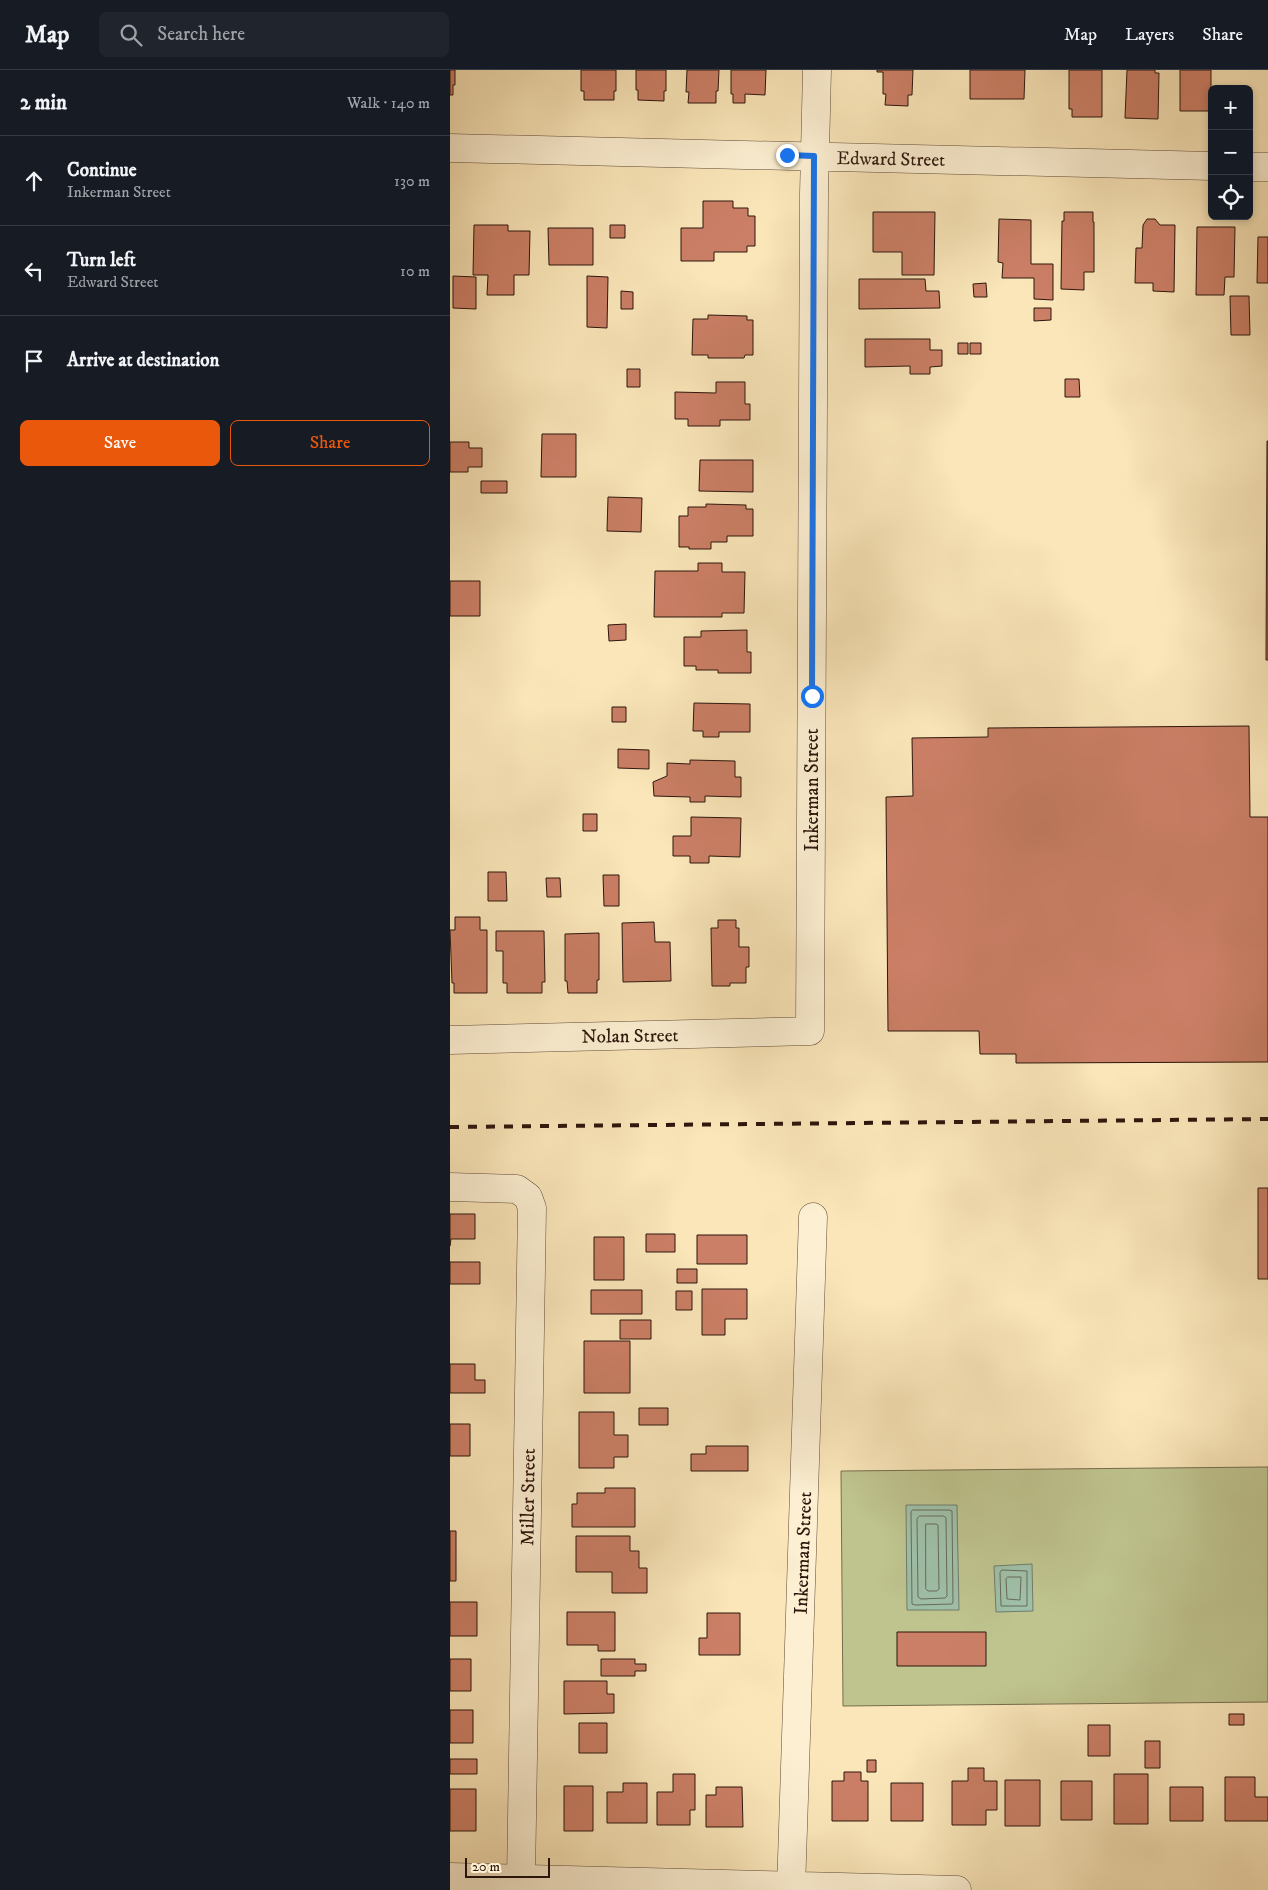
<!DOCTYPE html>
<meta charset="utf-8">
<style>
:root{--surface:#171b24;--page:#20242c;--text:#f1f3f6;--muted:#9ea1a6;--line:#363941;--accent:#ea580c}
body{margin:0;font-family:"IM FELL DW Pica",serif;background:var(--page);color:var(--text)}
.controls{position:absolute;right:15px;top:15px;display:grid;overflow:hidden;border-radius:8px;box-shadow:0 2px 8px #0003}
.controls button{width:45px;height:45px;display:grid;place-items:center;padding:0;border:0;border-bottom:1px solid var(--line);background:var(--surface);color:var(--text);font:25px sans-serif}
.scale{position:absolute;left:15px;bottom:12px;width:85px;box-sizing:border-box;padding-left:5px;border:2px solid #2d160c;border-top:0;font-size:14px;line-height:18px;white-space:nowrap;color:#2d160c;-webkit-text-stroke:4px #fcefd2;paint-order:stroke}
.stop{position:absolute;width:15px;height:15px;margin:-11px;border:4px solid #1a73e8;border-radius:50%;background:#fff}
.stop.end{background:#1a73e8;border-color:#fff;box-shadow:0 1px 5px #0008}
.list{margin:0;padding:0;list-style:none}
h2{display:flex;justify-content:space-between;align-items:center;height:65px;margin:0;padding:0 20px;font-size:21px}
h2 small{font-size:16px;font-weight:400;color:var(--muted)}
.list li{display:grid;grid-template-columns:32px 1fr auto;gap:15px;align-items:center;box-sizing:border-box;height:90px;padding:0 20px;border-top:1px solid var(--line)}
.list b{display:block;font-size:19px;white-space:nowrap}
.list p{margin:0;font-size:16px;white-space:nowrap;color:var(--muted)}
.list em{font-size:16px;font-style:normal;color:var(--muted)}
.actions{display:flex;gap:10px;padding:15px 20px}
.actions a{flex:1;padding:11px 0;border:1px solid var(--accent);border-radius:8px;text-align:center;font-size:18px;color:var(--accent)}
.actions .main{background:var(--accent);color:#fff}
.icon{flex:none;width:28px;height:28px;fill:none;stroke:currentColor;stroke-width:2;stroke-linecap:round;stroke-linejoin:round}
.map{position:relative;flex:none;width:818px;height:1820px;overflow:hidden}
header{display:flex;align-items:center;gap:30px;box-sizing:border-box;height:70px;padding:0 25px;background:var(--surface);border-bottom:1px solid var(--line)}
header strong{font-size:24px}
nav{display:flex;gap:28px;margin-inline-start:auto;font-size:18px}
.search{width:350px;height:45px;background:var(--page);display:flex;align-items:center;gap:12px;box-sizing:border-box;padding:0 18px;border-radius:8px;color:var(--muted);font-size:19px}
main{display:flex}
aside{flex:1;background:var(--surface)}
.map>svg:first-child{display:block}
.green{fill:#bfc48f;stroke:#766d4e}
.water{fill:#9fc0a9;stroke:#717c6a}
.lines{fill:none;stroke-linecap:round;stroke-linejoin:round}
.shore{stroke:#666b5a;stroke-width:1}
.building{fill:#cb7f66;stroke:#2d160c}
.minor-casing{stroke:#604a37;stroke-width:29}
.minor{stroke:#fcefd2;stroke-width:28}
.rail{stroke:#2d160c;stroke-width:4;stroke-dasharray:9 9;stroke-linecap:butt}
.route{stroke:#1a73e8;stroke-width:6}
.labels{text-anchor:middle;stroke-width:4.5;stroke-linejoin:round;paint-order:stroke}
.street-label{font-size:19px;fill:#2d160c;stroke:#fcefd2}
</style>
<header>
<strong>Map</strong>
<div class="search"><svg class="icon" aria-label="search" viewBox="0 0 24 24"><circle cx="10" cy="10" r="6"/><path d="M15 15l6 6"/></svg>Search here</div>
<nav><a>Map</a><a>Layers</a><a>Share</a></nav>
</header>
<main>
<aside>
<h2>2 min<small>Walk · 140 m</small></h2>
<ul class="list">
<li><svg class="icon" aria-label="ahead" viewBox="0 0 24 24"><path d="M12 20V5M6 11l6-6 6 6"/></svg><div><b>Continue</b><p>Inkerman Street</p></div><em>130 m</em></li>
<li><svg class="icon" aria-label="left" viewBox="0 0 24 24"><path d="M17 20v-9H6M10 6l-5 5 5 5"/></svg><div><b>Turn left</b><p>Edward Street</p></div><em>10 m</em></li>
<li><svg class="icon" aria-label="arrive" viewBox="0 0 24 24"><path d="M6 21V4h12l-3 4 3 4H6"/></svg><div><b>Arrive at destination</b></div></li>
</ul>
<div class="actions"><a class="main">Save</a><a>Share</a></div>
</aside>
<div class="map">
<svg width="818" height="1820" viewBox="0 0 818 1820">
<rect width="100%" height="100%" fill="#fae6b9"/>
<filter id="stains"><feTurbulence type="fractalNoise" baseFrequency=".004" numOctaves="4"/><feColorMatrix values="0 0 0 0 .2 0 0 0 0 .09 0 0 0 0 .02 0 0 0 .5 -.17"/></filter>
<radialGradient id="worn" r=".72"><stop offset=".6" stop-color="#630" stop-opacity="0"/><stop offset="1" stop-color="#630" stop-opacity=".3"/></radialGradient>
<path class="green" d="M818,1397v235l-425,4 -2,-235z"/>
<path class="water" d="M456,1435h51l2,105h-52z
M582,1494l1,47 -37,1 -2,-46z"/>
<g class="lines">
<path class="shore" d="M463,1440h36l3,1 1,91 -1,2 -37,1 -3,-1 -1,-92z
M470,1446h24l2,2 1,78 -2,2 -24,1 -3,-2 -1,-78z
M476,1454h10l2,1 1,64 -2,2h-9l-2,-2z
M552,1500l25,1v35h-26l-1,-33z
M558,1507h13l-1,23 -13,-1 -1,-20z"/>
</g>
<path class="building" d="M0,0h5v15h-2v10h-3z
M131,0h35v21h-2v9h-30v-9h-3z
M186,0h30v21h-2v10l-26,-1v-10h-2z
M237,0h32l-1,21h-2v12h-28l1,-11h-3z
M281,0h35l-1,25 -20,-1v9h-12v-9h-2z
M427,0h36l-1,25h-4v11l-23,-1 1,-11h-3v-22h-6z
M520,0h55l-1,29h-54z
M619,0h33v47h-30v-8h-3z
M677,0h28v3h4l-1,46 -33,-1z
M730,0h31v41h-31z
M253,131h30v7h15v8h7v30h-8v6h-33v9h-33v-33h22z
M423,142h62l-1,63h-32v-23h-29z
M614,142h29v10h1v50h-10v18l-23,-1 1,-68h2z
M549,149l32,1v44h22v36l-19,-1v-21h-32l1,-15 -5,-1z
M697,149h8l5,6h15l-1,67 -21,-1v-8h-18l1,-35h6l1,-23z
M24,155h34v6h22l-1,44h-15v20h-27l1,-20h-15z
M160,155h15v13h-15z
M747,157h38l-1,50h-9l-1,18h-28z
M98,158h45v37h-44z
M808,167h10v46h-11z
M3,206l23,1v32l-23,-1z
M137,206l21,1 -1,51 -20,-1z
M409,209h66l1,12h13l1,17 -81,1z
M536,213l1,14h-13l-1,-13z
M171,221l12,1v17h-12z
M780,226h19l1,39h-19z
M584,238h17v12l-17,1z
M258,245l39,1v4h6v35h-8l-1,3h-36v-3h-16l1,-36h15z
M415,269h65v11h12v16l-12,1v7h-20v-8l-45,1z
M508,273h10v11h-10z
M520,273h11v11h-11z
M177,299h13v18h-13z
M615,309h14l1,18h-15z
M266,312h29v22h5v16h-30v6h-32v-7h-13v-27l41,1z
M92,364h34v43h-35z
M817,371h1v219h-2z
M0,372h19v6h13v19h-14v5h-18z
M250,390h53v32l-54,-1z
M31,411h26v12h-26z
M158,427l34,1 -1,34 -34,-1z
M256,434l40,1v4h7v27h-26v6h-16v7h-22v-2h-10v-31h9v-9h18z
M248,493h24v9h23l-1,41h-22v4h-68l1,-46h43z
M0,511h30v35h-30z
M176,554v16l-17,1 -1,-16z
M297,560v22h4v21h-33v-3h-22v-4h-12v-29h17v-6z
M244,633l56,1v28h-31v5h-16v-6h-10z
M162,637h14v15h-14z
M799,656l1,91h18v245l-252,1v-9h-36l-1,-23h-91l-2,-234 27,-1 -1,-58 76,-1v-9z
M168,679l31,1v19l-31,-1z
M240,690l45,1v16h6v20l-36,-1v6h-15v-5l-36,-1 -1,-14 14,-6v-13l23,1z
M133,744h14v17h-14z
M241,747l50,1 -1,39 -31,-1v7h-19v-7h-17v-20h18z
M38,802h18l1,29h-19z
M153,805h16v31h-15z
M96,808h14l1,19h-14z
M5,847h25v13h7v63h-33v-10h-2l-2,-53h5z
M268,850h18v8h3v19h10v20h-3v16h-16v3h-18l-1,-58h7z
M204,852l1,20h15l1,39 -48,1 -1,-59z
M46,861h48l1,51h-3v11h-35v-10h-4v-32h-7z
M149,863v47h-2v13h-29l-1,-12h-2v-47z
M808,1118h10v91h-10z
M0,1144h25v25h-24l-1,7z
M196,1164h29v18h-29z
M247,1165h50v29h-50z
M144,1167h30v43h-30z
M0,1192h30v22h-30z
M227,1199h20v14h-20z
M252,1219h45v30h-22v16h-23z
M141,1220h51v24h-51z
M226,1221h16v19h-16z
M170,1250h31v19h-31z
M134,1271h46v52h-46z
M0,1294h25v16h10v13h-35z
M189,1338h29v17h-29z
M129,1342h35v23h14v22h-14v11h-35z
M0,1354h20v32h-20z
M256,1376h42v25h-57v-17h15z
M155,1418h30v39h-63v-23h5v-11h28z
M0,1461h6v50h-6z
M126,1466h54v15h9v17h8v25h-35v-21h-36z
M0,1532h27v34h-27z
M117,1542h48v39h-17v-6h-31z
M257,1543h33v42h-41v-17h8z
M447,1562h89v34h-89z
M0,1589h21v32h-21z
M151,1589h34v5h11v7h-11v5h-34z
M114,1611h43v13h7v19l-50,1z
M0,1640h23v33h-23z
M779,1644h15v11h-15z
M129,1653h28v30h-28z
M638,1655h22v31h-22z
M695,1671h15v27h-15z
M0,1689h27v15h-27z
M417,1690h9v12h-9z
M518,1698h16v13h13v29h-11v15h-34v-44h16z
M394,1702h17v9h7v40h-36v-40h12z
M223,1704h22v36h-5v15h-33v-33h16z
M664,1704h34v50h-34z
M775,1707h30v20h13v24h-43z
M555,1710h35v46h-35z
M611,1711h31v39h-31z
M173,1713h24v40h-40v-31h16z
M441,1713h32v38h-32z
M114,1716h29v45h-29z
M266,1717h26l1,40h-37v-32h10z
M720,1717h33v34h-33z
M0,1719h26v42h-26z"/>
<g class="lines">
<defs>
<path id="minor" d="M0,78l762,18
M799,97h19
M0,970l360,-9 4,-837 3,-124
M0,1117l67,2 11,8 4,11 -11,671
M0,1807l507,13
M341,1820l22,-673"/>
</defs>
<use href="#minor" class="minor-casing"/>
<use href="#minor" class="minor"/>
<path class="rail" d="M0,1057l818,-8"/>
</g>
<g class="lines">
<path class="route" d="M337,85l27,1 -2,540"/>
</g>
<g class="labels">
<g class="street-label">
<text transform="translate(441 88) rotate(1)" y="7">Edward Street</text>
<text transform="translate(361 720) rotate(-90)" y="7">Inkerman Street</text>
<text transform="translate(180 965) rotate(-1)" y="7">Nolan Street</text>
<text transform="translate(77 1427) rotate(-89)" y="7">Miller Street</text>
<text transform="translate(352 1483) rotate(-88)" y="7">Inkerman Street</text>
</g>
</g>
<rect width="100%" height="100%" filter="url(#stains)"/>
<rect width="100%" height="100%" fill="url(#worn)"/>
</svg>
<div class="controls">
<button>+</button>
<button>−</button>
<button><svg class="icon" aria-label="locate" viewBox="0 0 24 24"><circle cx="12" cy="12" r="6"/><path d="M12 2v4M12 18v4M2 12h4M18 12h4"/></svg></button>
</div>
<div class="scale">20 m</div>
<div class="stop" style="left:362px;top:626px"></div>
<div class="stop end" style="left:337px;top:85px"></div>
</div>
</main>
